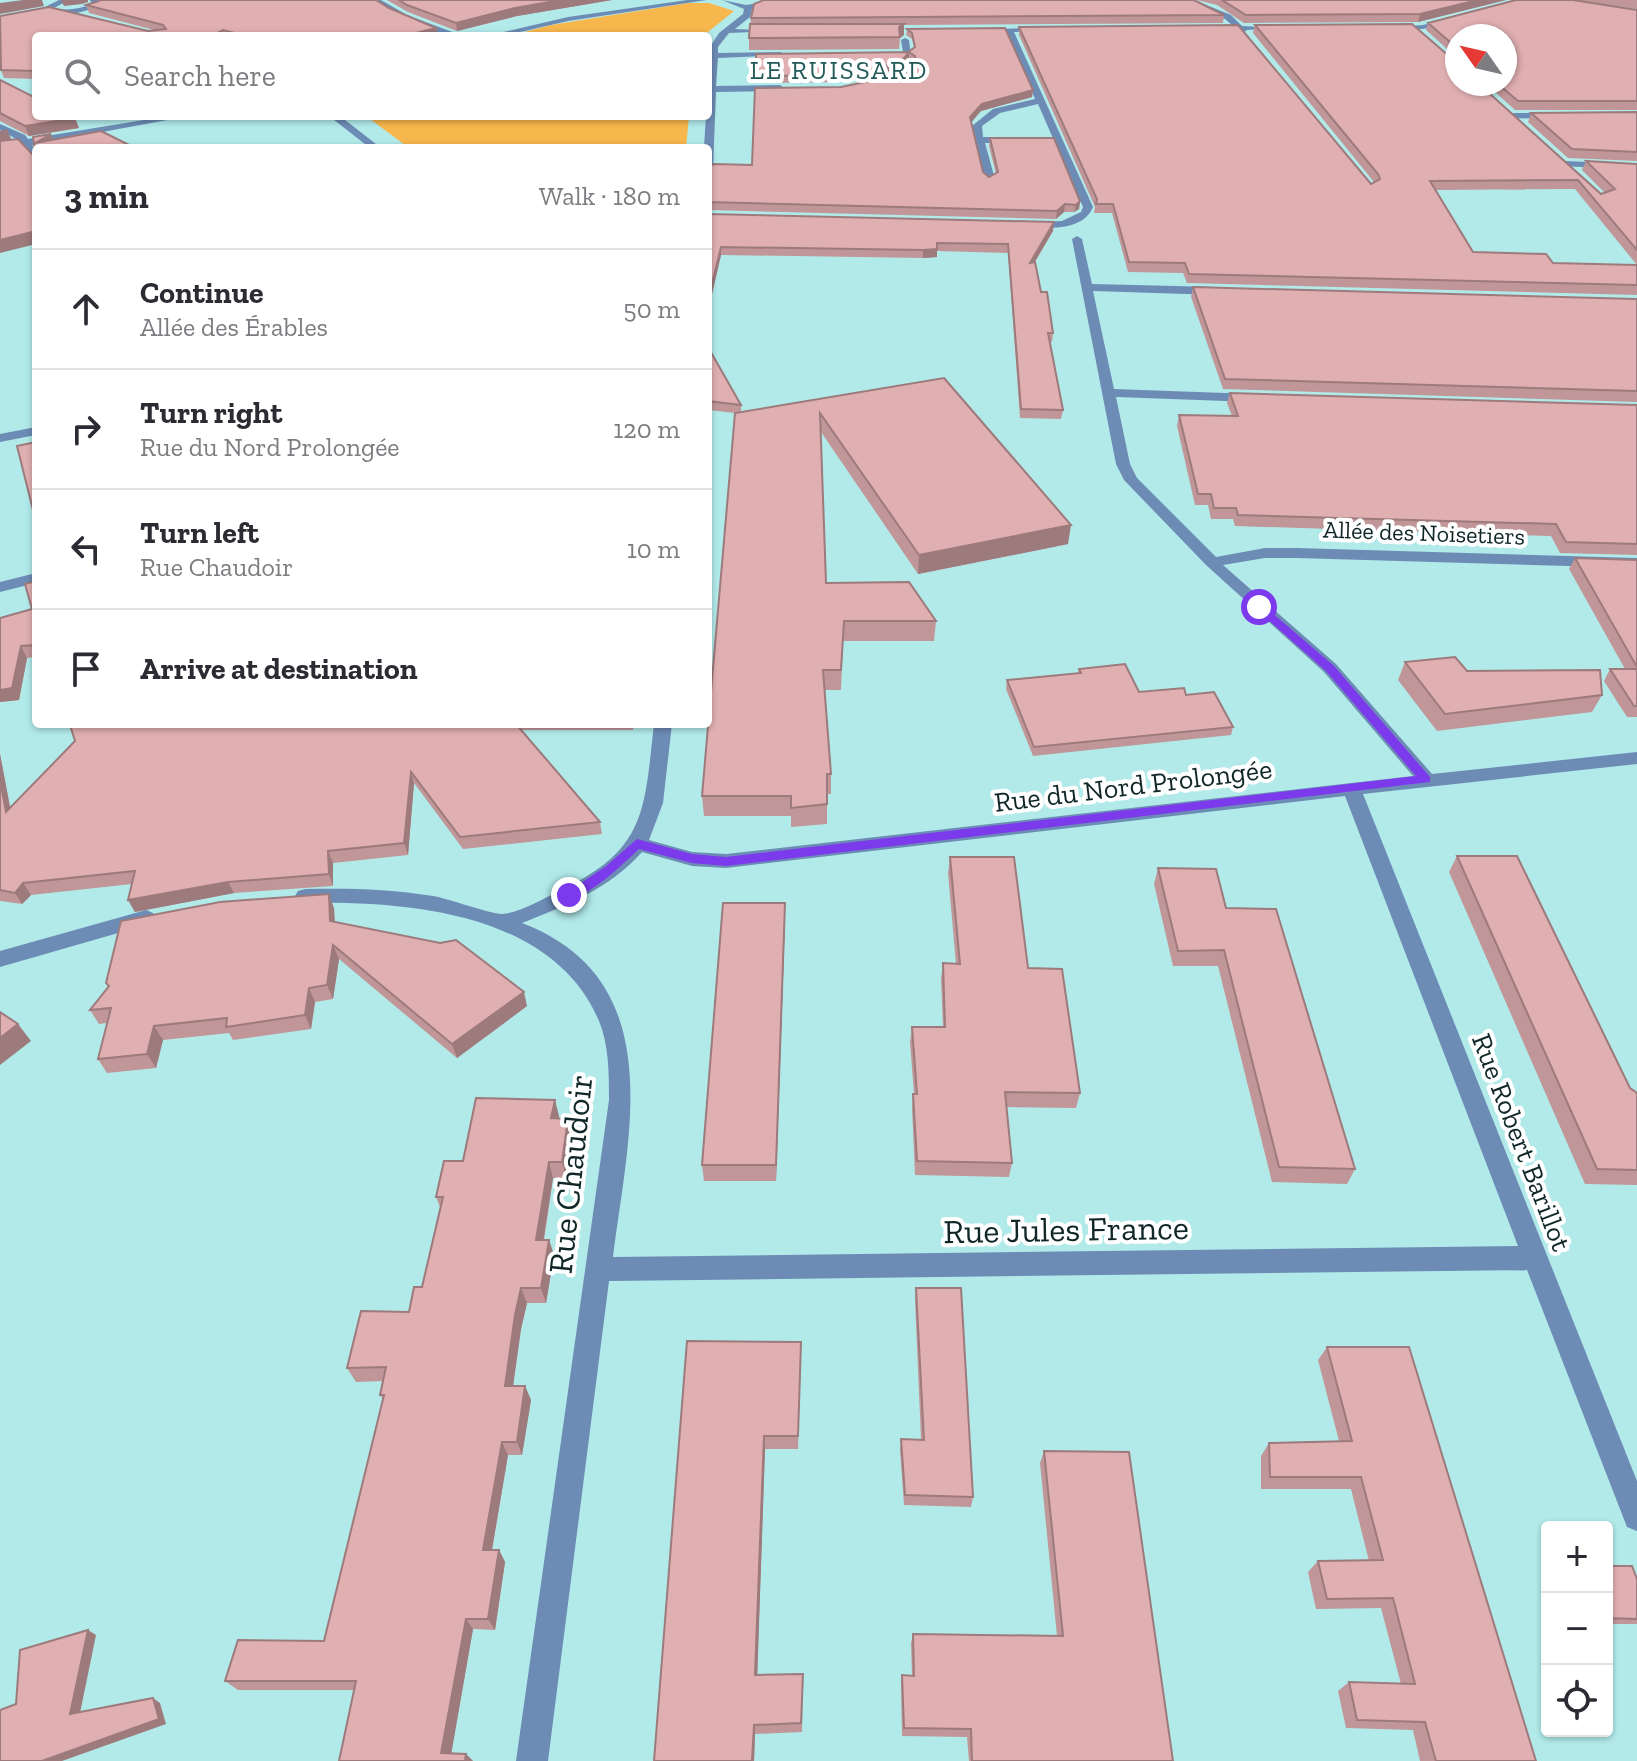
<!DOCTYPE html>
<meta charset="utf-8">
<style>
:root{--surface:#fff;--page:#f7f7f7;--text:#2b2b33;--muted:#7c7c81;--line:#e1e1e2}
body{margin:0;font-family:"Zilla Slab",serif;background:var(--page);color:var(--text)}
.controls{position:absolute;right:24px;bottom:24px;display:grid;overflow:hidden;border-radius:8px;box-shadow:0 2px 6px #0004}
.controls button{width:72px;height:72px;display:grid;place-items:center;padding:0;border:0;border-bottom:2px solid var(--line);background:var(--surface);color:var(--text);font:40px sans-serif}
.compass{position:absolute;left:1445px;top:24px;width:72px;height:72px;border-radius:50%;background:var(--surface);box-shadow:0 2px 6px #0004;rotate:304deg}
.stop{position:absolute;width:24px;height:24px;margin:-18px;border:6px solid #7c3aed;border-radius:50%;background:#fff}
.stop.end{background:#7c3aed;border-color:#fff;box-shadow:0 2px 8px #0008}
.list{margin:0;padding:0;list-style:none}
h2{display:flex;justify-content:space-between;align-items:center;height:104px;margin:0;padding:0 32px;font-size:34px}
h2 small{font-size:26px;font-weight:400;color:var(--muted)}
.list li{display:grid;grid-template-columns:52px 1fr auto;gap:24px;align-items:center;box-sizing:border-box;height:120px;padding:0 32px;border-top:2px solid var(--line)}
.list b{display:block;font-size:30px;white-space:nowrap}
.list p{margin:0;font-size:26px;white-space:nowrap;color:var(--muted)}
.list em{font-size:26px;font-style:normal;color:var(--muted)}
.icon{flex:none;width:44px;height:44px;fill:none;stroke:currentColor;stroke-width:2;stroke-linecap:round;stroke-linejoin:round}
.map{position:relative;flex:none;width:1637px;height:1761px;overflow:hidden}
.search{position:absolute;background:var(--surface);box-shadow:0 2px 6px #0004;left:32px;top:32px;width:680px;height:88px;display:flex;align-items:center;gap:20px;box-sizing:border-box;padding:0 28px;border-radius:8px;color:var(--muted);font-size:30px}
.panel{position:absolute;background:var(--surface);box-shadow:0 2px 6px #0004;left:32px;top:144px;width:680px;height:584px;border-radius:8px}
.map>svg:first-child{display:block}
.green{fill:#f8b74d}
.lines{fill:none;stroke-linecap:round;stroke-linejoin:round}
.minor{fill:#6d8cb5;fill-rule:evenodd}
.wall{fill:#c19698}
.shaded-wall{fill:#9d7a7c}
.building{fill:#e0afb1;stroke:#9d7a7c;stroke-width:2}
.route{fill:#7c3aed}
.labels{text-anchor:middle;stroke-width:8;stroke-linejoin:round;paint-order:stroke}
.far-street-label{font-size:24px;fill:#112727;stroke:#fff}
.far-neighbourhood-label{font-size:26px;letter-spacing:2px;fill:#225959;stroke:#fff}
.street-label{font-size:28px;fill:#112727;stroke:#fff}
.near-street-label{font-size:34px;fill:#112727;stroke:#fff}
</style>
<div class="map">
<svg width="1637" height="1761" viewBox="0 0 1637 1761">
<rect width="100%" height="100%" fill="#b2eaea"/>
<path class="green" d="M688,3h21l25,8 -31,25h-194l42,-11z
M366,116h323l-3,32h-277z"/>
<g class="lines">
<path class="minor" d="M59,0h10l-15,8c13,3 25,1 38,-4l-2,-4h8l1,7 -22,6 88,23h-14l-108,-28z
M372,0h9l26,15 56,21c-30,0 -67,-18 -91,-36z
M687,0h20l-139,21 -66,15h-15l81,-19z
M722,0l24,5 29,-5 -23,9 -2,8 -15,12 44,2 -50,2 -11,14v6l63,-1 4,3 -67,3 -2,28 64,-1 4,3 -4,3 -64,1 -3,77 -5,3v-24h-4l6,-101 9,-14 24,-19 1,-5z
M1184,0h10l37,15 11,11 41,2 -36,2 -4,3 -31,-3 3,-4h18l-8,-7z
M1454,17l3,4 -34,8 -36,-1 36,-3z
M1047,27l3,4 -36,1 79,175c-10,24 -43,21 -65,21l-4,-1v-4l38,-2 19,-9 2,-5 -45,-103 -38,9 -18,13 1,11h31l5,3 -5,3h-29l10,36 -5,3 -5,-3 -13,-53 21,-17 42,-10 -29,-67 -31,-2z
M905,38l4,2 2,16 -29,1 3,-5h18l-2,-12z
M1511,113h44l5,3 -5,3 -47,-1z
M168,116h21l-157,29 4,6v10l-13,-15 -23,4v-6l20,-3 -20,-11v-6l25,11 3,4z
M329,116h11l41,32h-11z
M1565,161l72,3v6l-75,-4z
M1077,236l5,3 10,45 125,3 6,4 -6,4 -124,-4 21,98 139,5 7,4 -7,4 -137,-5 14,67 7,14 79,79 49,-9h32l340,10v10l-340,-10h-32l-42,7 113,99 96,110 205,-22v12l-274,30 274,687v50l-10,-4 -100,-257 -918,11 -61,480h-32l93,-661c0,-26 0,-55 -10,-79 -46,-109 -192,-120 -294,-118l-7,-2 -3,-5 3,-5 7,-2c43,-1 85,0 128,7 14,2 60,19 70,18 18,-2 40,-15 56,-23 88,-41 85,-80 95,-167h18l-9,79 -14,37 43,12 34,2 687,-78 -89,-104 -118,-107 -82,-85 -8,-16 -44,-225zM1345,796l173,450 -905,11c15,-121 58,-277 -91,-334 45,-18 87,-34 120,-71l50,14 34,2z
M36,427v8l-36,7v-8z
M36,573v10l-36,9v-10z
M146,910l7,3 3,5 -3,5 -153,44v-16z"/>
</g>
<path class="wall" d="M99,0h277l13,8 47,20 2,8h-402v43l-32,-1 -4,-10v-52l49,-9 99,24 6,-1 -65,-17 -3,-8 13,-4z
M387,0h225l-95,16 -60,15 -49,-19z
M1197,0h309l-88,22 -174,1 -27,-18z
M1516,0h121v9l-62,-9 62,10v100h-122l-29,-26h19l-48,-48v22l-31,-28 2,-7z
M1224,15l-1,8 -319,2v10l-4,3 -1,11 -150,1v-12l2,-20z
M1255,25l202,59 144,110 4,-1 -23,-23 4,-9 51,3v101l-62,-76 -139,1 37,62 80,11 84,2v30l-450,-12 -4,-10 -55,-1 -16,-59h-18l1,-6 -76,-172v-8l352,157 3,-2 -121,-149z
M907,29l126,61 -1,7 -51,14 -10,11 12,50 6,5 7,-3 -7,-28 1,-8 90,63 -1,8 -5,3h-10l-8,7 -348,-9v-43l44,-2 89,-78 67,-14 8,-7 -1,-3 -6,-4 -10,11 -59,12 -84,1v-29l152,-2 6,-4 -2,-9 -6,-4z
M0,80l79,48 -50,8 -29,-15z
M1637,112v49l-69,-3 -40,-36 3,-9z
M708,214l345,17 -18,31 6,30 12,41 -1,9h-2l13,68 -2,9 -41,-1 -12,-165 -71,-2v6l-14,1 -202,-3 -13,56z
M1193,287l444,12v103l-414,-13 -32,-92z
M708,347l33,58v7l203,-34 124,166 -150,30 -97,-142 5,151 110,38 -2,20h-91l-2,49h-16l6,84v20h-4v30l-36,3v-11h-87l-2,-20 33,-383 -27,-3z
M1230,393l407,12v150l-77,-2 -9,-17 -316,-10 -2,-7h-22l-3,-14h-13l-18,-79 2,-11 53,1 -5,-13z
M1575,558l62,2v157h-10l-23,-36 6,-12h15l-56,-100z
M36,581v76l-9,1 -8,42 -19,2 32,-93z
M1405,662l62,9 135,24 -10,17 -155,19 -39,-51z
M1079,669l60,23 94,35 -2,8 -198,21 -27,-67 1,-9 71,-7z
M85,724h549l-1,6h-111l78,92 2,12 -139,15 -49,-66 -6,72 -75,8v23l-99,7 -99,19 -7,-12 4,-16 -101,11 -9,9 -22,-3v-147l10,53 65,-66z
M1457,856l173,232 7,5v92l-52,-1 -136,-312z
M950,857l78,111 52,125 -4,15 -70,-1 6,56 -3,14 -94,-2 -3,-66 1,-15h1l-4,-52 2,-15h31l-2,-48 2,-16 13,1 -8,-91z
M1158,868l68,40 129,261 -8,15 -75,-2 -54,-216h-45l-19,-82z
M334,908l1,14 192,84 -70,52 -118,-99 -6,40 -18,3 -4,27 -78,11 -4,-7 -66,7 -7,28 -49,5 -9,-14 9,-36 -8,1 -9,-14 18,-24 -2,-3z
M785,920l-9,261h-72l-2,-16z
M559,1116l-1,2 10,1 4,16 -6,43h-13l-5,35 -4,27h5l5,15 -8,48h-19l-6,26 -8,57h12l6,14 -9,55h-14l-16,95h7l6,12 -10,68 -22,-1 -22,124 15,1 7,7h-134l15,-71h-116l-13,-9 99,-40 59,-242 -3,-4 3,-14 -27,1 -9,-14 62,-56 13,-25 18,-80 -4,-10 27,-36z
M916,1288l57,209 -2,10 -67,-2 -4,-55 1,-11h20l-6,-139z
M687,1341l114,15 -3,93h-33l-8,226 46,9 -1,48 -47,2 -1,27h-100z
M1327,1347l209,414h-116l-7,-31 -67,-2 -8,-37 11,-9 52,2 -20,-76 -65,1 -8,-37 10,-11h51l-18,-72h-90v-33l8,-13 70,-2 -21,-81z
M1044,1451l129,310h-204l-2,-24 -65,-1 -1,-52 1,-9 10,1 -1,-33 2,-9 144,2 -17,-173z
M1607,1566l30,13v45h-30z"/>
<path class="shaded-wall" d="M31,0h11l2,6 -44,8v-8z
M61,0h27v2l-6,2 -18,2z
M561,0h51l-95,16 -60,15 -1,-8 59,-15z
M1478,0h28l-88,22 2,-8z
M904,24v11l-4,3 -1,-11z
M436,28l2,8h-34z
M223,30l2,6h-13z
M909,52v7l-10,11 -59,12v-7z
M1033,90l-1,7 -51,14 -11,13v-7l12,-13z
M75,118l4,10 -50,8 -4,-10z
M7,129l4,10 -11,3v-11z
M51,134l4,10 -20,-1z
M1080,201l-1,8 -5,3 2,-7z
M1065,204l-1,8 -8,7 1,-8z
M1054,222l-1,9 -24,40 1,-8z
M36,231v13l-36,9v-13z
M721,247v8l-13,56v-11z
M937,249v8l-14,1v-8z
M1071,525l-3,19 -150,30 1,-19z
M21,646l6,12 -8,42 -19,2v-12z
M0,754l13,69 -7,-11 -6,-32z
M411,772l3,11 -6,72 -4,-12z
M328,851l5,12v23l-4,-12z
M228,882l6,11 -99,19 -7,-12z
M23,883l8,12 -9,9 -7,-11z
M329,894l5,14 1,27 -5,-14z
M785,903v17l-9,261v-16z
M333,945l6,14 -6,40 -6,-14z
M309,988l6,14 -4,27 -6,-14z
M524,992l3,14 -70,52 -5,-14z
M18,1024l13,17 -31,24v-27z
M154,1026l9,14 -7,28 -9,-14z
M555,1100l4,16 -4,18 -4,-16z
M568,1119l4,16 -6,43 -4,-16z
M549,1162l4,16 -12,77 -5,-15z
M549,1240l5,15 -8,48 -5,-15z
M521,1288l6,15 -6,26 -10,71 -6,-14 10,-71z
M525,1386l6,14 -9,55 -5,-13z
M764,1436l1,13 -8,235 -2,-9z
M502,1442l6,13 -18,106 -7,-11z
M499,1550l6,12 -10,68 -7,-11z
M466,1619l7,10 -23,132 -9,-8z
M88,1630l8,5 -17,83 -9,-4z
M153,1698l7,5 6,21 -104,37h-20z
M754,1725l1,9 -1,27h-2z
M466,1754l7,7h-8z"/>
<path class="building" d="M31,0l-31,6v-2z
M99,0h277l13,8 47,20 -32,8h-158l-23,-6 -11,6h-176v35l-35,-1 -1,-54 49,-9 99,24 18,-2 -3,-4 -77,-20 13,-4z
M399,0h162l-46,8 -59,15 -49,-18z
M764,0h430l30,15 -473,3 3,-14z
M1222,0h256l-58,14 -174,1z
M1516,0h57l64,10v91h-119l-20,-17h7v-48h-48v12l-29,-25z
M750,24h154l-5,3 1,10 -151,1z
M1412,24l45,39v21h22l122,110 14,-5 -29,-28 51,3v86l-59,-70 -148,1 43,71 73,2 7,9 84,2v20l-448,-11 -4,-11 -56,-1 -16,-58h-17l1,-5 -78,-172 219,-2 133,159 9,-5 -2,-5 -123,-149z
M1005,28l28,62 -51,14 -12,13 13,55 6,5 9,-5 -8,-34h64l26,63 -4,4 -11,-1 -8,7 -349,-9v-35l6,-3 38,1 3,-77 86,-1 67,-14 9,-8 -2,-9 -6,-4 -9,11 -60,12 -84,1v-22l152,-2 7,-5 -3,-14 -5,-4z
M0,80l36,18v18h36l3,2 -50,8 -25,-13z
M1637,112v40l-65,-3 -41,-36z
M101,131l34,17h-99v83l-36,9v-99l18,-2 14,15 3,-3 -2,-14 18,-3 -16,9z
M708,214l346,8 -24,41 5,-1 6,30h6l6,41h-5l15,77 -42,-1 -13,-165 -71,-1v6l-14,1 -202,-3 -13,53z
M1193,287l444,12v92l-412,-12z
M708,347l33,58 -33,-4z
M944,378l127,147 -152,30 -99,-142 6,170 83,-1 27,39h-92l-3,49h-18l8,104h-4v30l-36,4v-12h-89l33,-383z
M1230,393l407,12v139l-71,-2 -10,-18 -318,-9 -2,-7h-22l-3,-14h-13l-19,-79 59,1z
M36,442v80l-19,-76z
M1575,558l62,2v107z
M36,581v64l-15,1 -9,42 -12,2v-72l32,-9 -7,-25z
M1455,657l12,14 133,-1 2,25 -157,19 -40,-52z
M1125,664l14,28 45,-4 2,7 28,-3 19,35 -199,20 -27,-67 74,-7 -2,-4z
M1610,669h27v37h-3z
M85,724h431l84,98 -140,15 -49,-65 -7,71 -76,8 1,23 -101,8 -100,18 7,-29 -112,12 -8,10 -15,-3v-110l6,32 69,-71 -5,-16z
M1457,856h60l113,232 7,5v77l-40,-1z
M950,857h64l14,111 34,1 18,124 -75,-1 7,71 -95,-2 -4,-67h4l-5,-67h33l-2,-64 17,1z
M1158,868l58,1 10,39 50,1 79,260 -76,-2 -55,-217 -46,1z
M329,894l1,27 110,22 16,-3 68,52 -72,52 -119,-99 -6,40 -18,3 -4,27 -79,12 1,-9 -73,8 -7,28 -49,5 13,-51 -21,2 19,-24 -3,-3 15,-62 99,-19z
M723,903h62l-9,262h-74z
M0,1012l18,12 -18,14z
M476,1098l79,2 -4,18 17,1 -6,43h-13l-13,78h13l-8,48h-20l-6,27 -10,71h20l-8,56h-15l-19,108h16l-11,69h-22l-25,134 25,1 -1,7h-126l17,-80h-131l13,-41 86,1 60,-246h-4l6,-28 -39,1 14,-57 48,1 5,-25h8l21,-90h-7l8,-36h19z
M916,1288h45l12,209 -68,-2 -4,-56 23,1z
M687,1341l114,1 -3,94h-34l-9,239 48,-1 -2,49 -47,2 -2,36h-98z
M1327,1347h82l127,414h-100l-11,-39 -68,-2 -8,-38 66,2 -22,-86 -66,1 -9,-38 65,-1 -22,-83h-91l-1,-34 83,-2z
M1044,1451l85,1 44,309h-201l-1,-32 -67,-1 -2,-53 12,1 -1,-42 150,2z
M1607,1566h25l5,13v40l-30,-1z
M88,1630l-18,84 83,-16 6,21 -117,42h-42v-51l16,-6 4,-54z"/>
<path class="route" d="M1256,605h7l71,61 96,111v5l-704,84 -34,-3 -53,-14c-15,14 -53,52 -74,49l-2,-3 42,-28 32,-28 55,15 34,3 690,-81 -90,-105 -70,-62z"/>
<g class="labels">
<g class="far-street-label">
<text transform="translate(1424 533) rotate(2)" y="8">Allée des Noisetiers</text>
</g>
<g class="far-neighbourhood-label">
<text x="839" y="79">LE RUISSARD</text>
</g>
<g class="street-label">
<text transform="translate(1133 785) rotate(-7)" y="10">Rue du Nord Prolongée</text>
<text transform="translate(1522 1142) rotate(69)" y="10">Rue Robert Barillot</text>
</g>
<g class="near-street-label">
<text transform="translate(570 1174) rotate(-84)" y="12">Rue Chaudoir</text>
<text transform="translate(1066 1229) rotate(-1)" y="12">Rue Jules France</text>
</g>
</g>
</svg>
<div class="controls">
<button>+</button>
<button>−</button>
<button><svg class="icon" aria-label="locate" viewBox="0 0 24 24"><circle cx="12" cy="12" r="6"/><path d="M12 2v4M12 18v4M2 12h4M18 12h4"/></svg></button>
</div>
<svg class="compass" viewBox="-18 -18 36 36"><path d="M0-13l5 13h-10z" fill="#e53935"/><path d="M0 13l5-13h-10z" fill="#7c7c81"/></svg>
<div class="stop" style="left:1259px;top:607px"></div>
<div class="stop end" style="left:569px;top:895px"></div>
<div class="search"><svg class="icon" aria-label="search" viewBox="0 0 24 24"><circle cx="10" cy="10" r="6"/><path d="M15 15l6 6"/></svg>Search here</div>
<section class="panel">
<h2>3 min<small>Walk · 180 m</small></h2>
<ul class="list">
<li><svg class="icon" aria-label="ahead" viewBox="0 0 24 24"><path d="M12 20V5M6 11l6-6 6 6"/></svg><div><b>Continue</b><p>Allée des Érables</p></div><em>50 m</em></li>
<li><svg class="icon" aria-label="right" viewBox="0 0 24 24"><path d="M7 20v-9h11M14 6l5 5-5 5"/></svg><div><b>Turn right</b><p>Rue du Nord Prolongée</p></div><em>120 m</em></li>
<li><svg class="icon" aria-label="left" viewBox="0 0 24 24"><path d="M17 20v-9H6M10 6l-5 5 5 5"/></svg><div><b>Turn left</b><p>Rue Chaudoir</p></div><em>10 m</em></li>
<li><svg class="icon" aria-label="arrive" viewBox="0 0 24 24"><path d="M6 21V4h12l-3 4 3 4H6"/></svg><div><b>Arrive at destination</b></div></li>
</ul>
</section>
</div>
